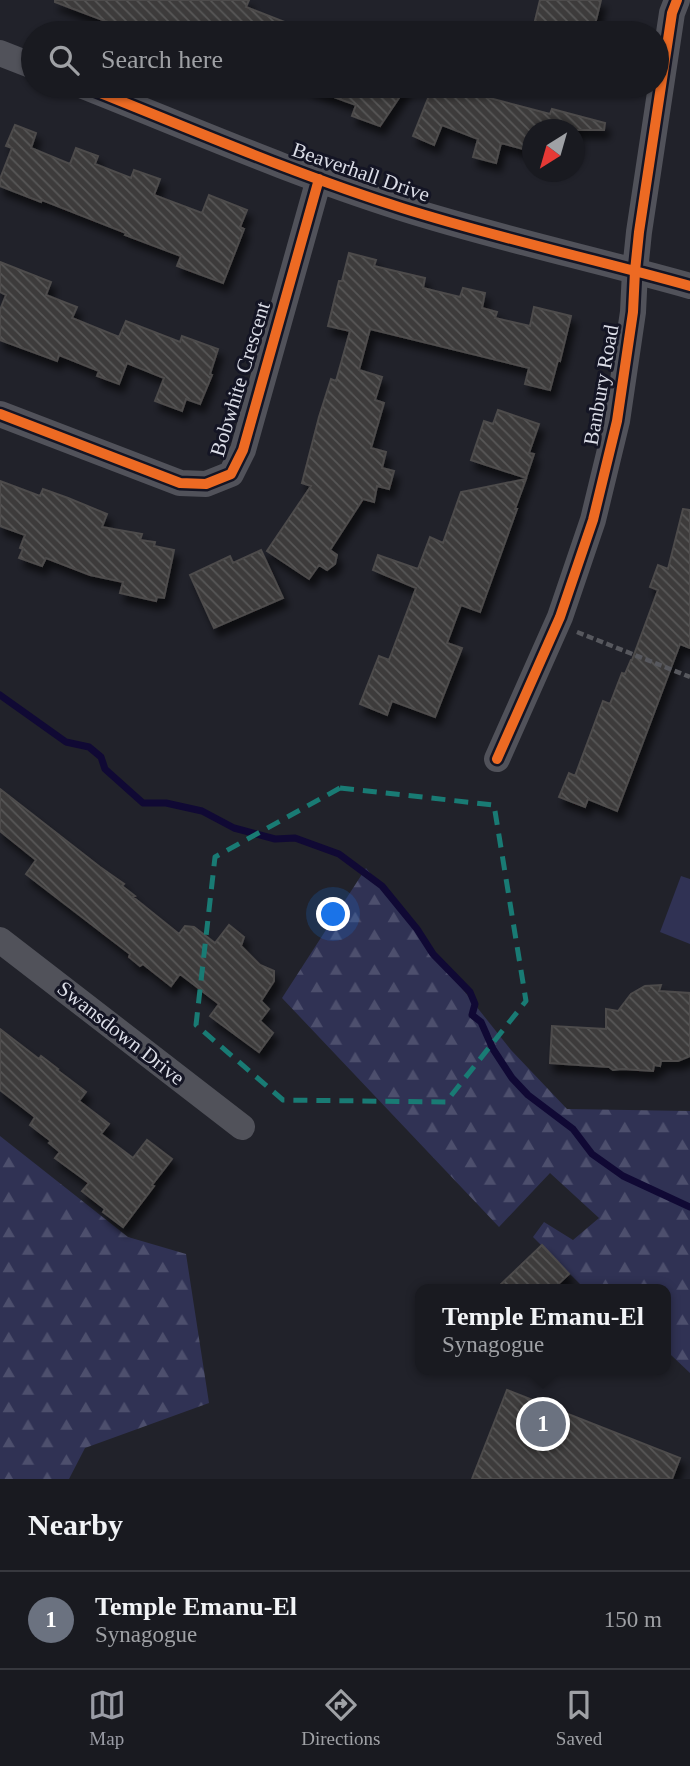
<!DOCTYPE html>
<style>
:root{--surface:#191a20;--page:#26272d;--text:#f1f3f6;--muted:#9fa1a5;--line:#37383e;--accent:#9a9ca5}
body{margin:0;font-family:"Times New Roman",serif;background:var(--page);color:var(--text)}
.compass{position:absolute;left:522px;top:119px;width:63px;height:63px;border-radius:50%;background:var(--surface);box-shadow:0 2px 5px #0004;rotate:217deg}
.you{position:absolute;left:334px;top:915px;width:24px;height:24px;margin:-18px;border:5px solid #fff;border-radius:50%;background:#1a73e8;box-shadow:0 0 0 10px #1a73e833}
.badge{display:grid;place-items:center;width:46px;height:46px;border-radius:50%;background:var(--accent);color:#fff;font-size:23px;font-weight:700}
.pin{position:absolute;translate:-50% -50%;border:4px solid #fff;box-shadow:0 2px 7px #0006}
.popup{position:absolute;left:415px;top:1284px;width:256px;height:91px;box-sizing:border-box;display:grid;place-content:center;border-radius:14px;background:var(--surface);filter:drop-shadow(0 2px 5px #0005);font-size:23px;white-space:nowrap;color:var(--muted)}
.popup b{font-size:26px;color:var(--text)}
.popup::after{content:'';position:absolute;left:50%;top:100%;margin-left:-14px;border:14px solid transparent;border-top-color:var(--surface)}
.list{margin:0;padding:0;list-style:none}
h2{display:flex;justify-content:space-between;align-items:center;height:91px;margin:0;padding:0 28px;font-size:30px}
h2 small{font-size:23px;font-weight:400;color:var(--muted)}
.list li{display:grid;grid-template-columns:46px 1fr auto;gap:21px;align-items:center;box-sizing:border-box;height:98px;padding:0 28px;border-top:2px solid var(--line)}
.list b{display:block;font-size:26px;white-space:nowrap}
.list p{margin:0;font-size:23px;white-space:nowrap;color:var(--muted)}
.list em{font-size:23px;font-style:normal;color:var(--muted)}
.icon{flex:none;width:38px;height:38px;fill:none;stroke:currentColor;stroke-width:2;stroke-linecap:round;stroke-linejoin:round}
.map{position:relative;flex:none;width:690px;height:1479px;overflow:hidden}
.search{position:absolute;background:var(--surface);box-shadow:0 2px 5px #0004;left:21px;right:21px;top:21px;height:77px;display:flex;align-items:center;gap:18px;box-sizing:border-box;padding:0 24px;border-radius:38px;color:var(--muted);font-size:26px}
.sheet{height:189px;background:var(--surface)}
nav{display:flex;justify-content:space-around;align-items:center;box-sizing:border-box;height:98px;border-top:2px solid var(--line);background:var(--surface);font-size:19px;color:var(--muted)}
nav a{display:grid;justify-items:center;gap:4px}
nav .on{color:var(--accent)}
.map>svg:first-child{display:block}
.forest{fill:url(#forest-firs)}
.garden{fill:#303254}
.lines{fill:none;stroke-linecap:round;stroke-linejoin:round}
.stream{stroke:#100934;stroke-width:7}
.building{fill:url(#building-back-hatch);stroke:#4d4b4b;stroke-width:2;filter:url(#shadow)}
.path{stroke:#57585e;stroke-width:4.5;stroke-dasharray:7 3.5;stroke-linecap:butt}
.street{stroke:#51525a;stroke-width:26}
.cycleway-casing{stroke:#141524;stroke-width:15}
.cycleway{stroke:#ed6a23;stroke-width:10}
.marked{fill:none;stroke:#197b74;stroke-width:5;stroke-dasharray:14 9;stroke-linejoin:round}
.labels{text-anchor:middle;stroke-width:6;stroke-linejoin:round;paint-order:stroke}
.street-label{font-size:21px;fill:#dbdde7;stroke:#141524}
</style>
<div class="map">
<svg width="690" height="1479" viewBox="0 0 690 1479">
<defs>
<pattern id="forest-firs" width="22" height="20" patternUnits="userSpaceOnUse" patternTransform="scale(1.75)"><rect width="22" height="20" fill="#303254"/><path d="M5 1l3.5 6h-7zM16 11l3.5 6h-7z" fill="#4d4f6d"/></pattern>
<pattern id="building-back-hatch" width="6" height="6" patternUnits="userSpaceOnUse" patternTransform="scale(1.75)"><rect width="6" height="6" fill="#3c3b3b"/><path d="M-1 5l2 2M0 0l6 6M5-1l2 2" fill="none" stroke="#585757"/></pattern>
<filter id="shadow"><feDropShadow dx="4.5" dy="8" stdDeviation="3.5" flood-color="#0009"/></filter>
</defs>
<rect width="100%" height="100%" fill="#21222a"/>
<path class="forest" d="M366,868l145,182 56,59 123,2v262l-19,-18 -5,4v-70h-86l1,-4 -48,-48 11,-15 29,18 26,-22 -49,-45 -51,54 -217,-229z
M0,1136l128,101 58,17 23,149 -124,45 -16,31h-69z"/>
<path class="garden" d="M681,876l9,3v65l-30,-12z"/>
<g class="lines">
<path class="stream" d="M0,695l66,47 23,5 12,10 4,12 38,34h23l36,8 32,17 41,11 20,-1 44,16 43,32 35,43 16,25 37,38 5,12 -3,11 9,7 12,27 19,29 16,17 45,34 19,25 31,22 67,31"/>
</g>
<path class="building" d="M55,0h194l-3,7 64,25 -173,1 -82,-31z
M540,0h61l-6,24 -8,-2 -2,11h-53z
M309,86h98l-27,40 -28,-10 4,-11 -47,-17z
M433,86h20l25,9 72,19 2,-5 53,14 -1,7h-72l-5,20 -26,-7 -5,20 -23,-6 5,-18 -36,-14 -8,20 -21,-9z
M15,125l21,8 -5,15 39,16 6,-16 22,8 -3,8 36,14 3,-8 26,9 -6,16 48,18 7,-18 38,15 -7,17 4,2 -21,54 -46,-17 4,-10 -56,-21 1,-2 -84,-33 -1,2 -41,-16v-7l12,-31 -6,-2z
M349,253l27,7 -2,6 51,12 -2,10 37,9 3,-9 22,5 -3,15 15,4 -2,6 35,8 4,-19 37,9 -11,45 -2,-1 -8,30 -25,-6 4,-16 -159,-39 -11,41 23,7 -7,23 9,3 -13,45 15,4 -4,16 12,3 -5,18 -12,-3 -3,16 -11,-3 -33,51 7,5 -2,9 -8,6 -8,-5 -10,14 -42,-28 44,-65 -9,-3 17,-66 12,-38 5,2 14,-50 -22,-5 11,-45h3z
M0,262l51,20 -5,13 31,12 -5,11 47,19 7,-16 54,21 2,-6 36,13 -8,25 2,1 -12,29 -14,-5 -4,12 -27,-10 9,-23 -37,-15 -8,21 -22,-8 2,-5 -40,-16 -2,6 -57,-21v-30l6,-15 -6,-3z
M498,410l41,14 -10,29 5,1 -8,24 -55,-18 13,-39 9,3z
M526,479l-11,30h2l-37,103 -19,-7 -14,38 15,5 -27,69 -43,-16 -5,14 -27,-11 19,-48 10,4 27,-72 -43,-18 5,-15 40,14 12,-32 13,6 18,-51z
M0,481l40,15 3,-7 25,9 39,16 -5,13 40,7 -2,6 15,2 -1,4 20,4 -10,48 -7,-1 -1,4 -36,-8 3,-11 -33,-7 -44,-17 -4,8 -23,-8 4,-9 -3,-1 5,-13 -25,-9z
M683,509l7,1v138l-10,-4 -63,167 -29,-12 -3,8 -26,-10 10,-24 6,3 28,-75 7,3 12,-31 3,1 6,-14h1l26,-70 -8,-3 8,-22 10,4z
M261,550l22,48 -69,30 -24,-53 40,-19 3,7z
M0,789l100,78 24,17 -2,2 13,10 -2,1 46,37 6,-8 9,1 21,16 14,-18 15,12 -3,9 19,19 14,6v10l-13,20 8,8 -9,12 13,12 -14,19 -49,-36 9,-12 -39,-30 -9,12 -28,-22 -3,2 -11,-9 1,-3 -104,-80 10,-14 -36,-29z
M661,985l-2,6 31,2v63l-12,5h-17l-1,5 -6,-1 -1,6 -31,-2 -9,1 -4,-3 -59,-4 2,-37 54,3v-20l12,2 13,-17 14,-8z
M0,1029l39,30 2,-3 17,13 -1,1 29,22 -7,9 30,23 -8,10 32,24 14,-18 25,19 -20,26 2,1 -31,41 -20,-15 2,-3 -23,-18 7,-8 -34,-25 5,-6 -11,-9 2,-2 -21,-16 5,-8 -35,-27z
M542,1245l27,29 -16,15h-57z
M507,1390l173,68 -8,21h-200z"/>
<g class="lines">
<path class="path" d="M577,632l113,45"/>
<path class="street" d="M0,53l33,13
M83,86c106,42 211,88 319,122 95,30 192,51 288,78
M0,414l180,69 26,1 25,-10 12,-24 76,-271
M497,759l63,-142 33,-97 24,-99 16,-109 2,-41 4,-39 33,-219 5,-13
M0,940l242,187"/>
<defs>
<path id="cycleway" d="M83,86c106,42 211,88 319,122 95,30 192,51 288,78
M0,414l180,69 26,1 25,-10 12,-24 76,-271
M497,759l63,-142 33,-97 24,-99 16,-109 2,-41 4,-39 33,-219 5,-13"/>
</defs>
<use href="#cycleway" class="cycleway-casing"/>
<use href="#cycleway" class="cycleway"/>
</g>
<path class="marked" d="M340,788l154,17 32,196 -80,101 -163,-2 -87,-75 19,-168z"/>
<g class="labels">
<g class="street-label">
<text transform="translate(361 172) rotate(19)" y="7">Beaverhall Drive</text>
<text transform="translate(240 379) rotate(-73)" y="7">Bobwhite Crescent</text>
<text transform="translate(601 385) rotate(-80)" y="7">Banbury Road</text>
<text transform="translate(121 1033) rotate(38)" y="7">Swansdown Drive</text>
</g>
</g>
</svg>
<svg class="compass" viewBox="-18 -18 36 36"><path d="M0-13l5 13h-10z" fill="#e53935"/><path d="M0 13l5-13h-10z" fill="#9fa1a5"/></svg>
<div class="you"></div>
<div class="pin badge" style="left:543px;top:1424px;background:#6b7280">1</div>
<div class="popup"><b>Temple Emanu-El</b>Synagogue</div>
<div class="search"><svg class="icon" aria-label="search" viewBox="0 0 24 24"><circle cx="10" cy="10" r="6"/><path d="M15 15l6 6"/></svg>Search here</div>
</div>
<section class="sheet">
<h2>Nearby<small></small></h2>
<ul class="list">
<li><span class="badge" style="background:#6b7280">1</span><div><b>Temple Emanu-El</b><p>Synagogue</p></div><em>150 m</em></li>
</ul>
</section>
<nav>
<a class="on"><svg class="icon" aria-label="map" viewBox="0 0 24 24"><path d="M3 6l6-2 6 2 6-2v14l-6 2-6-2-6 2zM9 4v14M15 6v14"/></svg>Map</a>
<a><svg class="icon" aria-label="directions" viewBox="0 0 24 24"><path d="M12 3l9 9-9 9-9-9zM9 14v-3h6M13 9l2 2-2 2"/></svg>Directions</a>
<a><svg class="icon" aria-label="saved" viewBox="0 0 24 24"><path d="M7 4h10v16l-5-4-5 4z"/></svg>Saved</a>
</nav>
